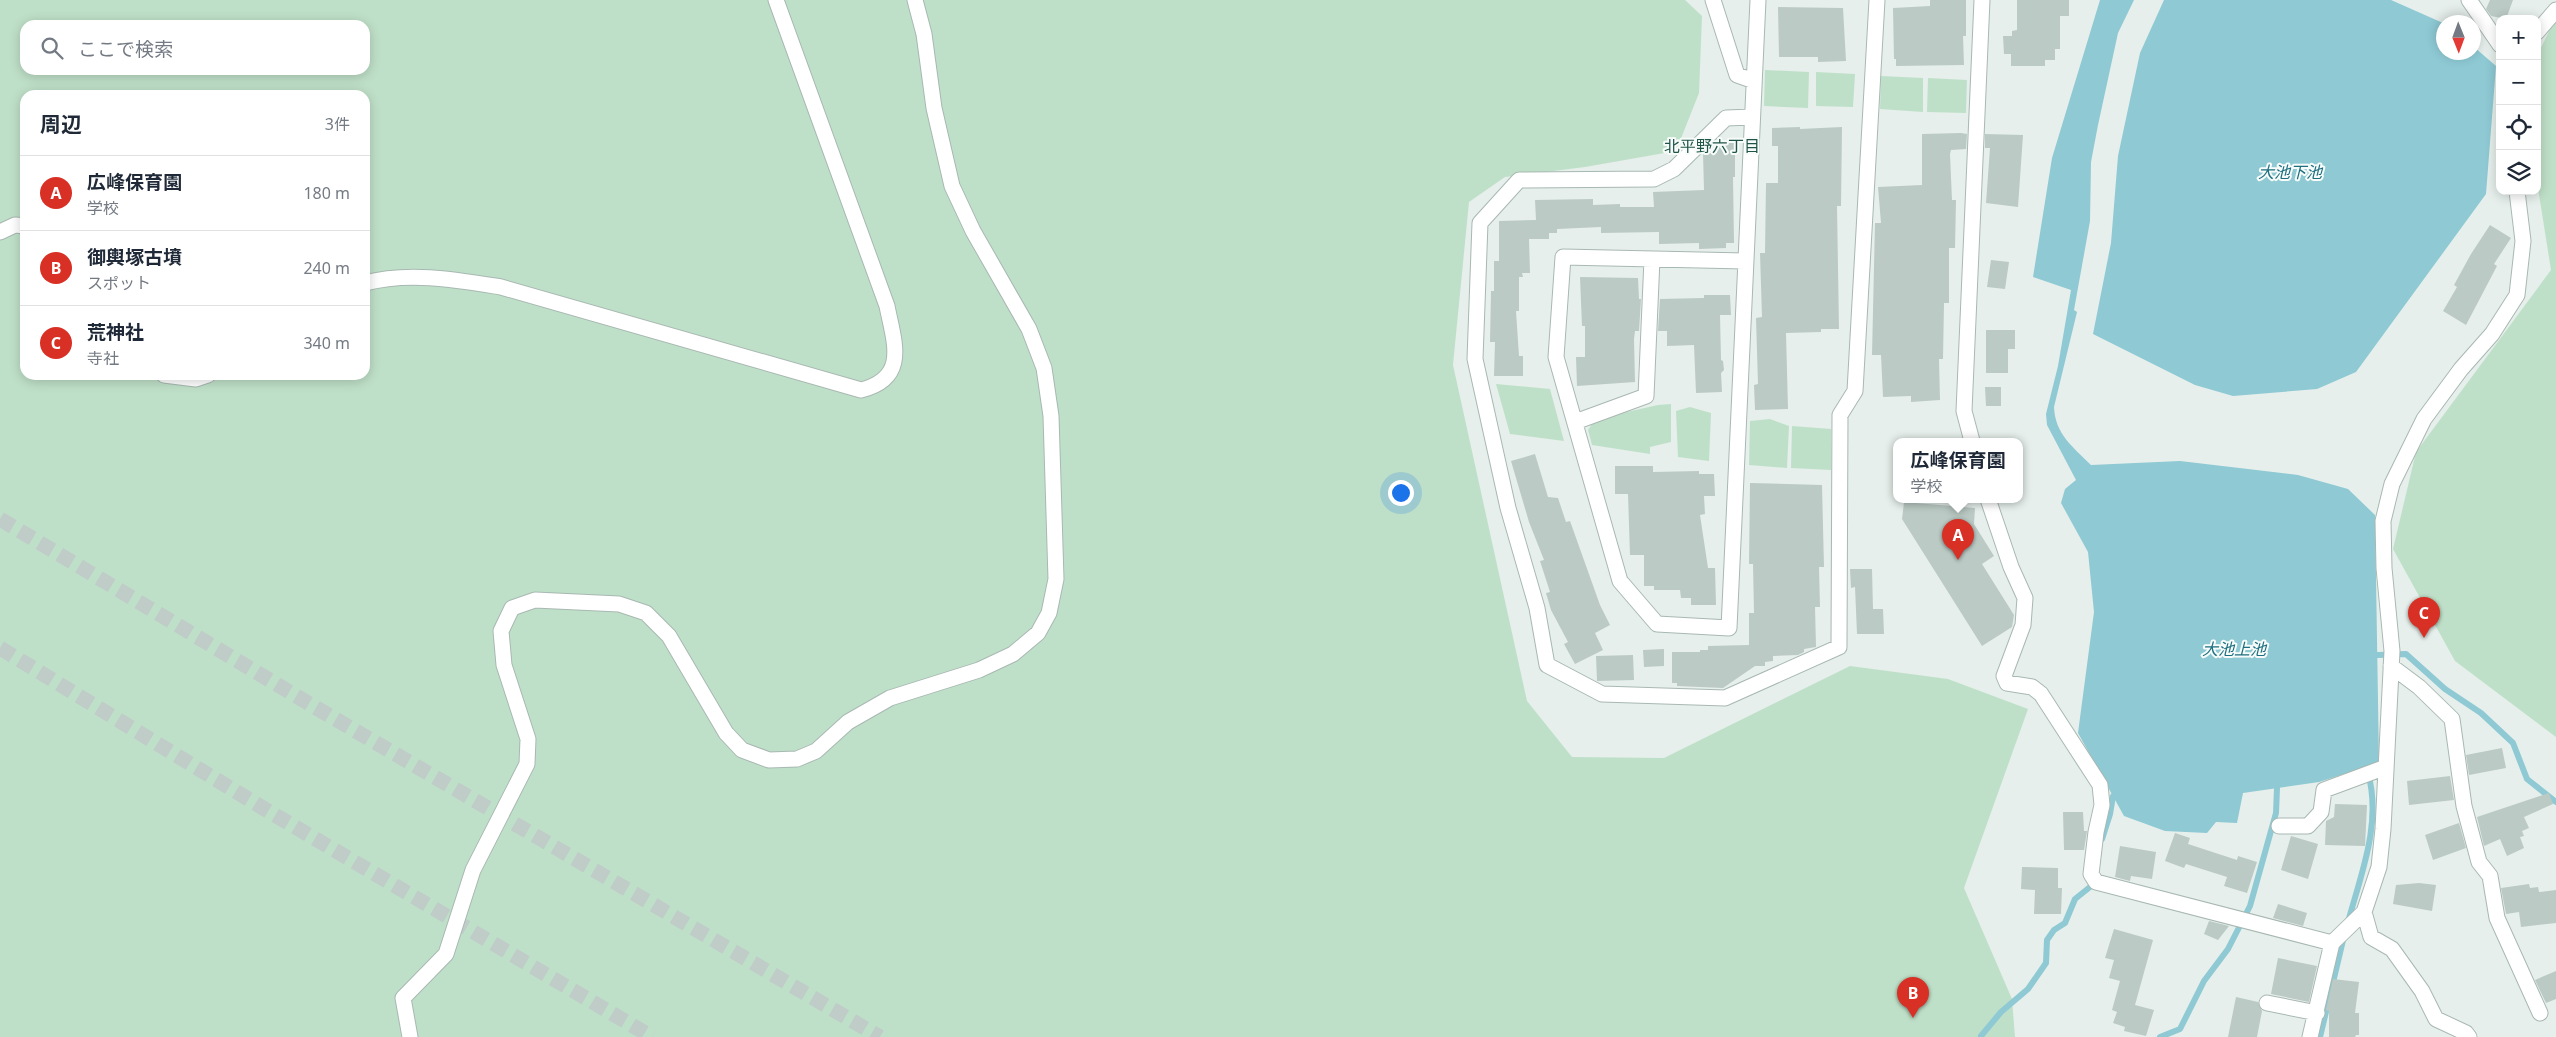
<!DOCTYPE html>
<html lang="ja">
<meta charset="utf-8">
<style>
:root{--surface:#fff;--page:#f2f2f3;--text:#1f2937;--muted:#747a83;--line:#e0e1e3;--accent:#d93025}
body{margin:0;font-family:"Noto Sans","Noto Sans JP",sans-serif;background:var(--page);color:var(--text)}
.controls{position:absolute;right:15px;top:15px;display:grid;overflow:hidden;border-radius:10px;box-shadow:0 2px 12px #0003}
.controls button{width:45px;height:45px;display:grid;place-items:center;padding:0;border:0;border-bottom:1px solid var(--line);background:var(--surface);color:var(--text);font:25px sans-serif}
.compass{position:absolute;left:2436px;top:15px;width:45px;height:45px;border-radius:50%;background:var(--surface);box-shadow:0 2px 12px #0003;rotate:179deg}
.you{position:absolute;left:1400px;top:492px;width:18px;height:18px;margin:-12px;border:4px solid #fff;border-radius:50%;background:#1a73e8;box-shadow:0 0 0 8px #1a73e833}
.badge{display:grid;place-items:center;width:32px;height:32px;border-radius:50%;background:var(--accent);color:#fff;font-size:16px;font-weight:700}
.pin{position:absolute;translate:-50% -41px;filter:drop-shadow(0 1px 2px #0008)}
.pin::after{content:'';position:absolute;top:26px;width:18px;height:15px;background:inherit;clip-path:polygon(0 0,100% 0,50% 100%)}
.popup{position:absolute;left:1893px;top:438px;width:130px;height:65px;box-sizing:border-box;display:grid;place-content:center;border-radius:10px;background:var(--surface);filter:drop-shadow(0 1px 4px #0005);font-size:16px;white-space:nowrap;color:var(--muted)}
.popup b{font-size:19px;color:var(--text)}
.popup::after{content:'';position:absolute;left:50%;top:100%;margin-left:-10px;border:10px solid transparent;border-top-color:var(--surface)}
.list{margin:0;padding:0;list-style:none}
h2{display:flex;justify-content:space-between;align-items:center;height:65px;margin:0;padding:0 20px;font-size:21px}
h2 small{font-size:16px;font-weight:400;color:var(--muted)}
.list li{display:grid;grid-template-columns:32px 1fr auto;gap:15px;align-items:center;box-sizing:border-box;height:75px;padding:0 20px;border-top:1px solid var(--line)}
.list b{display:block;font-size:19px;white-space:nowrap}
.list p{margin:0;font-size:16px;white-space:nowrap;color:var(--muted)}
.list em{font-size:16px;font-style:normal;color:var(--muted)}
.icon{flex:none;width:28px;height:28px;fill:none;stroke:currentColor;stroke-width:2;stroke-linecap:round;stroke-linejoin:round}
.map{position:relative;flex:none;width:2556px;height:1037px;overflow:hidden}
.search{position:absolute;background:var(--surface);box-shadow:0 2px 12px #0003;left:20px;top:20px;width:350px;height:55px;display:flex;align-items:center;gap:12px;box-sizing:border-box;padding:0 18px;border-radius:15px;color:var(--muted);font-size:19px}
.panel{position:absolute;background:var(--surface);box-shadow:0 2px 12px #0003;left:20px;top:90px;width:350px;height:290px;border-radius:15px}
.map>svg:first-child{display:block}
.green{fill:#bfe0c8;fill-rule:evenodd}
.water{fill:#8ec9d4}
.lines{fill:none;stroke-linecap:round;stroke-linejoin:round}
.stream{stroke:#8ec9d4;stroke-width:6}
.building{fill:#bbcac4}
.highway-tunnel{stroke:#bfccc8;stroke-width:15;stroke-dasharray:15 8;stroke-linecap:butt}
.street-casing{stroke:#a8b8b2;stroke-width:17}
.street{stroke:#fff;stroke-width:15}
.labels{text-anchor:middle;stroke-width:4;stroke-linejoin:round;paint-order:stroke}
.neighbourhood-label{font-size:16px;fill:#1f5548;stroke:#f7fbf9}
.water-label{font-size:16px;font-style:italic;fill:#1c6f80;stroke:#f7fbf9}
</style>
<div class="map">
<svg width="2556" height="1037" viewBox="0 0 2556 1037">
<rect width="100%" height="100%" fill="#e6efeb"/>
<path class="green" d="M0,0h1685l17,16 -3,77 -23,58 -91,16 -80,10 -36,25 -16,163 74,336 45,56 92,1 186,-92 98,13 80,30 -64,179 48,111 3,38h-2015zM25,25h340v45h-340zM25,95h340v280h-340z
M2556,17v720l-101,-76 -62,-112 23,-97 135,-182 -14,-88v-126z
M1765,70l44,2 -1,36 -44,-2z
M1816,72l39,2 -2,33 -37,-1z
M1881,76l42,2v34l-43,-3z
M1928,78l39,2 -1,33 -39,-1z
M1496,384l54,5 14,52 -54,-7z
M1671,404v38l-21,5v7l-58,-9 -4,-15 7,-11 63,-14z
M1690,407l21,6 -2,48 -31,-4 -2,-46z
M1770,419l19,7 -2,42 -38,-3 1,-44z
M1792,426l39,3v41l-40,-2z"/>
<path class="water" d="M2100,0h34l-16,33 -20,92 -7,37 -1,59 -16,89 3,2 -23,95c1,27 19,40 37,58l89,-4 118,14 50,14 27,26 4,248 -60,19 -76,11 -6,30 -21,-1 -9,11 -42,-2 -41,-15 -46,-83 16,-121 -6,-60 -27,-49 4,-14 11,-9 -29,-55 -1,-11 12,-48 13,-76 -38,-13 19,-119z
M2164,0h227l52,23 1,29h30v-5l22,19 -10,128 -130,178 -39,17 -84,7 -38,-11 -102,-51 18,-91 7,-87 22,-103z"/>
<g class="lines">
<path class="stream" d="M2378,655l28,-1 39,35 36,24 32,30 14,36 29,23
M2102,839l8,-25 3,-18
M2348,922c13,-48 34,-99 20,-149
M1981,1036l20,-24 27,-23 18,-26 1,-23 7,-10 11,-7 10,-24 15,-12 4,-7
M2160,1037l20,-8 24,-48 24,-32 22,-43 26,-93 1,-25
M2320,1037l24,-101"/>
</g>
<path class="building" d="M1930,0h36v36h-3l1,29 -68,1v-7h-2l-1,-51 37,-2z
M2017,0h52v16h-9v33h-5v11h-10v6h-34v-12h-7l-1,-18h9v-5l5,-1z
M2490,0h23l-7,19 -15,-3 -5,-7z
M1778,7l65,1 3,53 -28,1v-5h-39z
M1800,127v2l42,-2 -1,79h-4l2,123h-18v3l-35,1 2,76 -33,1 -1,-25 4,-1 -2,-66 6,-1 -2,-64h5l1,-70h12v-37h-6v-18z
M1961,133l6,1 -1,15 -15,1 -1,4 2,46h4l-1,48h-6v55h-5l-1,56h-4l1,41 -29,2v-6l-28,1 -2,-42h-9l3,-132h6l-3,-36 44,-2v-51z
M1985,134l38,1 -5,72 -32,-4 4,-55h-5z
M1717,141h18v36h-2l1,66h-8v5l-27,1v-6l-40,1v-12l-58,1v-6l-44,2v4h-8v6h-20l1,34h-8l1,4h-4v34h-3l3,45h4v20h-29l1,-34h-5l1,-51h3v-30h5v-40l37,-1 -1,-20 58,-1v6l27,-1v3h34l-1,-15 51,-2 -1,-37h14z
M2490,225l21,13 -17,26 3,2 -31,59 -23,-14 14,-24 -3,-2 17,-31z
M1991,260l18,2 -4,27 -18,-2z
M1580,277l58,1 1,21h2l-2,32h-4l-1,8 1,43 -58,4 -1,-29h9v-31h-3z
M1704,295h26l1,20h-11l1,45 2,1 1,9 -3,3 1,19 -26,1 -2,-48 -27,1v-15h-9l2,-32 44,-1z
M1986,330h29v19h-7v24h-22z
M1985,387h16v19h-15z
M1535,454l13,43 10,1 8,24 4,-1 30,84 10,20 -15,8 8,17 -28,14 -11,-20 4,-2 -17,-32 -5,-17 4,-1 -10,-31 4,-1 -15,-38 -18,-61z
M1615,466h38v6l46,-1v3h15l1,22h-11l1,18 -5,1 8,53h7l1,37h-25v-7h-10l-1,-8h-26v-4h-10v-31h-14l-2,-61h-13z
M1750,483l72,2 2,82h-5l1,40h-5l1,40 -12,2v3l-6,3 -25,1v5l-8,1v4h-10l-32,22 -46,-2v-3h-5v-31h28v-2h8v-4l41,-1v-32h5l-1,-49h-4z
M1904,502l71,6 -1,16 20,32 -12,8 32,51 -2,12 -30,19 -80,-127z
M1850,569h22l1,40h10l1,25h-27l-2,-47 -4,1z
M1664,649v17l-20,1 -1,-17z
M1633,655l1,25 -37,1 -1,-25z
M2502,748l4,20 -37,7 -3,-20z
M2450,776l4,24 -45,5 -2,-24z
M2549,793l4,11 -29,13 5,11 -7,3 2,5 -4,1 4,11 -17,8 -7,-17 -16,7 -7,-29z
M2335,804l32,1 -2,41 -40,-1 1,-24 8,-4z
M2063,812h20l1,19h3l-3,19h-20z
M2459,823l7,25 -33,12 -8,-25z
M2175,833l15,5 -2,6 49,16 1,-4 19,6 -10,31 -23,-7 3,-9 -41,-13 -2,4 -19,-7z
M2291,836l27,8 -10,35 -27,-9z
M2120,846l36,6 -4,27 -21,-3 -1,5 -15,-4z
M2022,867l36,1v20h4l-1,26h-27l1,-24 -14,-1z
M2419,883l17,2 -4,26 -39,-7 3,-19z
M2529,884l1,4 8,-1 1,5 17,-2v33l-35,4 -2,-15 -13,2 -5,-26z
M2278,904l29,9 -4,13 -30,-8z
M2209,921l20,5 -11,14 -14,-6z
M2114,929l39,11 -18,65 19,5 -8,26 -22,-5 1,-4 -12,-4 4,-11 -5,-2 8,-29 -11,-3 5,-18 -9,-2z
M2278,958l39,8 -8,36 -38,-8z
M2556,971v28l-10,4 -11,-23z
M2333,979l26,3 -4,31h4v22h-3l-1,2h-26v-26l-3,-1z
M2236,997l22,5 4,9 -5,26h-29z"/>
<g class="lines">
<path class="highway-tunnel" d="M0,519l313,187 567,331
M0,648l263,160 389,229"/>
<defs>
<path id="street" d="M1713,0l24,75 17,6
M2469,0l31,45
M2537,32l19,-22
M1752,117l-26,1 -52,51 -20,10 -135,1 -39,43 -5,136 33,149 29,100 10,57 55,29 123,4 114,-51 1,-232 15,-24 22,-391
M0,232l15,-7 10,1
M1745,261l-182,-4 -7,100 64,224 37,43 72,4 29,-628
M365,283c44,-12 93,-3 136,4l360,103c48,-12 33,-48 26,-84l-111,-306
M164,375l32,4 12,-4
M1575,422l71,-26 6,-137
M1972,441l-8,-30 18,-411
M1988,499l23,68 14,31 -2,27 -19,51 3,7 25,4 9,7 59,91 2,20 -6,27 -5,42 5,8 236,61
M2391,666l28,21 33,32 12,87 15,56 11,14 7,42 43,95
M2279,826h29l13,-14 3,-22 62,-23
M2364,912l7,25 21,12 30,42 14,28 30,14 3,4
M2267,1003l50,10
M410,1037l-7,-39 43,-44 27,-84 54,-106 1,-25 -24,-74 -3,-34 11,-23 23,-8 84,4 27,9 23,23 57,97 16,17 27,10 28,-1 19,-8 32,-29 42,-24 89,-28 34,-16 25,-21 11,-20 7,-34 -5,-163 -7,-48 -15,-39 -56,-98 -21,-45 -18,-78 -10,-74 -9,-34
M2310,1037l22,-94 32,-31 15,-45 4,-38 9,-178 -8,-83 -1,-47 9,-37 32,-65 37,-50 31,-35 25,-39 6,-54 -6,-50"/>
</defs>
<use href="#street" class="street-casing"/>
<use href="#street" class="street"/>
</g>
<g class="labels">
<g class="neighbourhood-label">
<text x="1712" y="152">北平野六丁目</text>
</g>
<g class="water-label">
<text x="2290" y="178">大池下池</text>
<text x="2234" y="655">大池上池</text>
</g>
</g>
</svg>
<div class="controls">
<button>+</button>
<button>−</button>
<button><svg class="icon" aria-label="locate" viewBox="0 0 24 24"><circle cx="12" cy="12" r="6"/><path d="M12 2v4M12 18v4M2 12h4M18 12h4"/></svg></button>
<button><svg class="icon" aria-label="layers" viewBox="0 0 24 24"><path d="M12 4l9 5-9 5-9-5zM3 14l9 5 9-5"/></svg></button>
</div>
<svg class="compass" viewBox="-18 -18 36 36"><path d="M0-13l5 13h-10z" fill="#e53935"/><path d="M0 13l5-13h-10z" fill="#747a83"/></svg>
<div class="you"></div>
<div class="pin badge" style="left:1958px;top:560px">A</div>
<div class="popup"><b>広峰保育園</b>学校</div>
<div class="pin badge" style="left:1913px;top:1018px">B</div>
<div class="pin badge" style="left:2424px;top:638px">C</div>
<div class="search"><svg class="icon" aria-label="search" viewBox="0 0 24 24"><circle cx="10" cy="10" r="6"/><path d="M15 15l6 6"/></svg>ここで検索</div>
<section class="panel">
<h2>周辺<small>3件</small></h2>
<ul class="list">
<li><span class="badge">A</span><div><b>広峰保育園</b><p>学校</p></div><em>180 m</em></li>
<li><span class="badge">B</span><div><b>御輿塚古墳</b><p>スポット</p></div><em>240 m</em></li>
<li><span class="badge">C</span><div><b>荒神社</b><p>寺社</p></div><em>340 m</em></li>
</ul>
</section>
</div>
